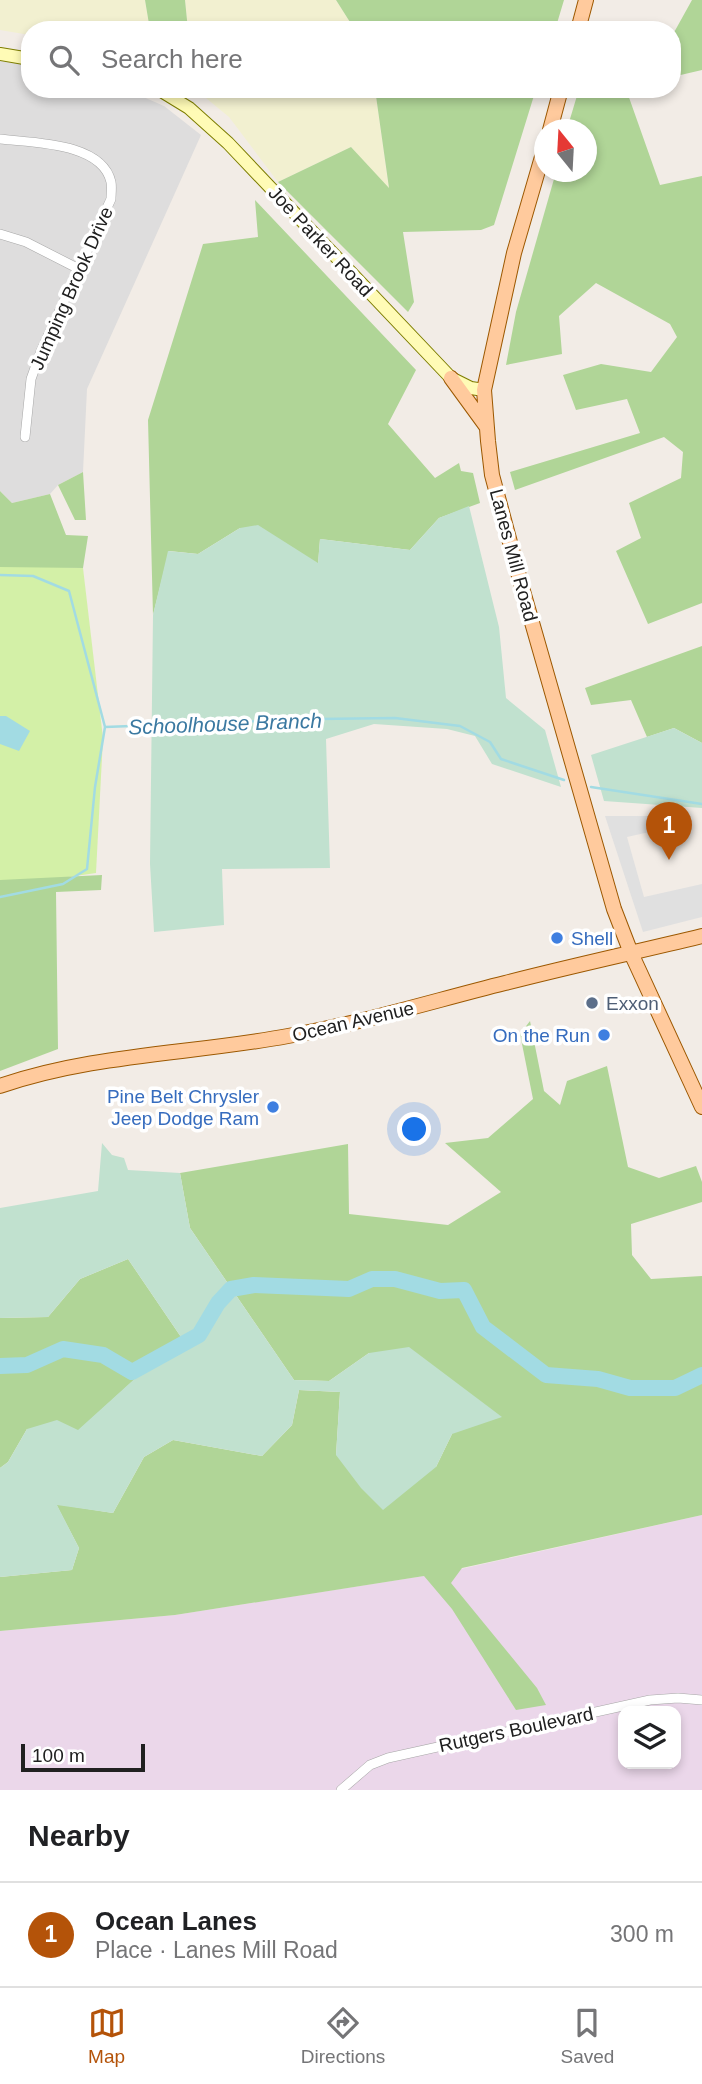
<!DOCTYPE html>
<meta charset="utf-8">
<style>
:root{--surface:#fff;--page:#f2f2f2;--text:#202124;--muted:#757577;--line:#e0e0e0;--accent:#b45309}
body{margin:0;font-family:Arial,sans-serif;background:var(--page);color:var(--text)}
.controls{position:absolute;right:21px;bottom:21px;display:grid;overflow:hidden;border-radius:14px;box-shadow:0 4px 10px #0003}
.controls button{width:63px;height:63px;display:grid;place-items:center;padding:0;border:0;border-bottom:2px solid var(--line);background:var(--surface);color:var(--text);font:35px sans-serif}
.compass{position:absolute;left:534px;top:119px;width:63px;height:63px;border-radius:50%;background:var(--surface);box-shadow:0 4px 10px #0003;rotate:342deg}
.scale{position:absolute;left:21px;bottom:18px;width:124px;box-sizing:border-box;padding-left:7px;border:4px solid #202020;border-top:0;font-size:19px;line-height:24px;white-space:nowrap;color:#202020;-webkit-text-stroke:5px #fff;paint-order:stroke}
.you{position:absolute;left:415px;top:1130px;width:24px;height:24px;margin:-18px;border:5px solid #fff;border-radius:50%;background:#1a73e8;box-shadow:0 0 0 10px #1a73e833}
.badge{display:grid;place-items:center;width:46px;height:46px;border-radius:50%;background:var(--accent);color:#fff;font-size:23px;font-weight:700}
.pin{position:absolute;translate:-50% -58px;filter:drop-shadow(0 2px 4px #0008)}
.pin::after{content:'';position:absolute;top:37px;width:24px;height:21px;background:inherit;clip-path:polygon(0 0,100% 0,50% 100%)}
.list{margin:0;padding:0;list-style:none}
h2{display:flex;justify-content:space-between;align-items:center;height:91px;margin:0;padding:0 28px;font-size:30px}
h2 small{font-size:23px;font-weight:400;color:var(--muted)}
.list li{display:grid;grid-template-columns:46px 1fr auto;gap:21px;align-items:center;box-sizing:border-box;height:105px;padding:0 28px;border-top:2px solid var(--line)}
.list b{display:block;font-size:26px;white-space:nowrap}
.list p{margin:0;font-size:23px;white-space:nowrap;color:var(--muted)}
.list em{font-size:23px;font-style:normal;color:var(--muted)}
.icon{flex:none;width:38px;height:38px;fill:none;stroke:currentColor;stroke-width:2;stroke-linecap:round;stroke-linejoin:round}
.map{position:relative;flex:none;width:702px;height:1790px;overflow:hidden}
.search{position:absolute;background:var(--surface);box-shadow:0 4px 10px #0003;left:21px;right:21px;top:21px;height:77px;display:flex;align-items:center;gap:18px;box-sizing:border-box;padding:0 24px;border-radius:28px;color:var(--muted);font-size:26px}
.sheet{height:196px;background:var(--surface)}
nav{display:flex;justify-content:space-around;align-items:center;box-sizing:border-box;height:98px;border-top:2px solid var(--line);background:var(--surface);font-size:19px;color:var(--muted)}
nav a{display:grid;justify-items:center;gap:4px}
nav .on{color:var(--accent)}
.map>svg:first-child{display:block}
.residential{fill:#dedddd}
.industrial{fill:#ebd7ea;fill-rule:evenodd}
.farmland{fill:#f2f0d0}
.grass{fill:#d3f0a7}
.forest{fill:#b0d597}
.wetland{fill:#c1e1cf}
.parking{fill:#e0e0e0}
.water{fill:#a2dbe3}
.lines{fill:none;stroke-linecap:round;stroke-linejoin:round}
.stream{stroke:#a2dbe3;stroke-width:2.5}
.river{stroke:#a2dbe3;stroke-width:16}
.street-casing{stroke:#a7a7a7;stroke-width:10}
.secondary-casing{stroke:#7e7e00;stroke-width:14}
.primary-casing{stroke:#9c5800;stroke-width:16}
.street{stroke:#fff;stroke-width:9}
.secondary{stroke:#fffbb6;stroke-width:12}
.primary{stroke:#ffca9d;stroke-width:14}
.shop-dot{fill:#3f7fe0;stroke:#fff;stroke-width:2.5}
.service-dot{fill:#5c6f8a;stroke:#fff;stroke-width:2.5}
.labels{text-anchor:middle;stroke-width:7;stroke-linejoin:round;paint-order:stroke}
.street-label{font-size:19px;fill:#202020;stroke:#fff}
.shop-label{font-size:19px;fill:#366cbe;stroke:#fff;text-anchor:end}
.service-label{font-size:19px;fill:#4e5e75;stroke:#fff;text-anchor:start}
.water-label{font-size:21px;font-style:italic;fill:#3b79a1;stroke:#fff}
</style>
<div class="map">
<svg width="702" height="1790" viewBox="0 0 702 1790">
<rect width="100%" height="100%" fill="#f2ece6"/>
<path class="residential" d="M0,61l30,4v24h95l39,17 37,29 -114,254 -4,83 -25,13 -8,9 -38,9 -12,-12z"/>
<path class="industrial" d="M702,1515v275h-702v-159l175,-16 268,-42zM623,1711h53v53h-53z"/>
<path class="farmland" d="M0,0h145l5,30h-120v5l-30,-5z
M185,0h151l19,30h-167z
M195,89h180l14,100 -38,-42 -73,35 -49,-65z"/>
<path class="grass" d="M0,564l83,4 20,170 -7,135 -96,14z"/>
<path class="forest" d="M145,0h40l3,30h-38z
M336,0h228l-9,30h-200z
M692,0h10v70l-30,7v-41z
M375,89h161l-42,136 -13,5 -78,2 11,70 -6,10 -130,-130 73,-35 38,41z
M579,89h47l34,96 42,-9v427l-54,21 -32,-73 25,-13 -12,-35 52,-25 2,-26 -19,-15 -149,53 -5,-18 130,-39 -13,-34 -51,11 -13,-35 38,-11 50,8 26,-35 -7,-13 -74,-41 -37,33 3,38 -56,11 10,-53 40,-140h30v-42l-19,-1z
M255,200l161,170 -28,54 47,54 24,-15 2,8 12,2 7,30 -41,15 -29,32 -90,-11 -2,25 -78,-36 -42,26 -29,-3 -16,64 -5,-195 55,-176 55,-7z
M83,472l3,48h-11l-17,-35z
M0,491l12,12 38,-9 16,41 22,1 -5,32 -83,-1z
M702,646v97l-28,-15 -27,9 -16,-37 -40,5 -6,-17z
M102,875l-1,15 -45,2 2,157 -58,22v-191z
M530,1021l14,70 16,14 7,-24 40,-15 21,101 31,11 37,-12 6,16v20l-71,22 1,31 19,24 51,-3v239l-240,53 -11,15 86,105 9,17 -30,5 -64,-101 -28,-33 -249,39 -175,16v-54l72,-7 7,-22 -23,-44 57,9 31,-56 29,-17 89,16 30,-31 7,-35 41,2 -4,63 100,12 16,-33 -83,-81 -40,28 -35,-1 -104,-152 -10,-55 168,-29 1,70 99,11 53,-33 -56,-49 43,-5 45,-39 -13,-65z
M128,1259l53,78 -103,94 -51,-2 -19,33 -8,6v-150l48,-1 32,-38z"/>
<path class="wetland" d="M469,506l30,121 7,71 39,32 16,57 -69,-23 -17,-28 -28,-7 -73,-5 -48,15 4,129 -108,1 2,56 -70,7 -4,-68 3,-249 15,-64 30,3 42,-26 18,-3 60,38 2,-24 90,11 29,-32z
M674,728l28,15v65l-98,-7 -13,-46z
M102,1143l10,12 12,3 4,12 52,3 10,55 104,152 35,1 40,-28 40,-6 93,70 -50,17 -16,33 -53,43 -22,-22 -25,-33 4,-63 -41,-2 -7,35 -30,31 -89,-16 -29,17 -31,56 -56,-8 22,43 -7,22 -72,7v-109l8,-6 19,-33 30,-9 21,10 103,-93 -53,-78 -48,20 -32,38 -48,1v-110l98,-17z"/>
<path class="parking" d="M605,816h55l3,13 -36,8 17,60 58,-13v33l-59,15z"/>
<path class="water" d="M0,716h6l24,15 -11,20 -19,-7z"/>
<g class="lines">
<path class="stream" d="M0,575l33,1 36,15 36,136
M591,787l111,17
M0,897l63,-13 24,-15 8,-82 10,-60 213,-8 77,-1 65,8 30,16 11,17 63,21"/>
<path class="river" d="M0,1366l27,-1 36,-16 40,6 29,17 67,-37 19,-32 13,-14 23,-4 95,4 23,-10h23l45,12 24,-1 19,37 63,48 52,4 32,9h45l27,-13"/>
<defs>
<path id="street" d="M0,139c32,4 102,3 111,43 1,5 0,12 0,17l-70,152 -10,28 -6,58
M0,234l26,8 53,27
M341,1790l29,-25 18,-7 262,-58 28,-2 24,2"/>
<path id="secondary" d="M0,54l30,5
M158,89l31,19 39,35 223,235 20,10 13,2"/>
<path id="primary" d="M578,30l8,-30
M550,130l11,-41
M544,150l-30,103 -30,137 4,51 4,34 31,116 91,318 17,44 71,154
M451,378l35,48
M0,1086c93,-32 192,-32 288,-50 74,-13 145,-35 217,-53 66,-17 131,-31 197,-47"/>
</defs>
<use href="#street" class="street-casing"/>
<use href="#secondary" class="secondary-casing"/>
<use href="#primary" class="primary-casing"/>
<use href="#street" class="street"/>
<use href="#secondary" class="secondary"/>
<use href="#primary" class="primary"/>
</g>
<g class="shop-dot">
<circle cx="557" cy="938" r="7"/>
<circle cx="604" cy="1035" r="7"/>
<circle cx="273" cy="1107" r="7"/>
</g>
<circle class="service-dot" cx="592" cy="1003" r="7"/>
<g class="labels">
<g class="street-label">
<text transform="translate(321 241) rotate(47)" y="7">Joe Parker Road</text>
<text transform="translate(71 288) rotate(-66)" y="7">Jumping Brook Drive</text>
<text transform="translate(514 555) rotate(75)" y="7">Lanes Mill Road</text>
<text transform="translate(353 1021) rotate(-13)" y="7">Ocean Avenue</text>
<text transform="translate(516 1729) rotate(-12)" y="7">Rutgers Boulevard</text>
</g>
<g class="shop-label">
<text x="571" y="945" text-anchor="start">Shell</text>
<text x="590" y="1042">On the Run</text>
<text x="259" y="1103">Pine Belt Chrysler<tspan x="259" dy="22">Jeep Dodge Ram</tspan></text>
</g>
<g class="service-label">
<text x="606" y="1010">Exxon</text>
</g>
<g class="water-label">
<text transform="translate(225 724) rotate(-2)" y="7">Schoolhouse Branch</text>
</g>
</g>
</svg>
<div class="controls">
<button><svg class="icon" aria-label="layers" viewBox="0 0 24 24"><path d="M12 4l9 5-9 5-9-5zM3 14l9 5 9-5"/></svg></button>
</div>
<svg class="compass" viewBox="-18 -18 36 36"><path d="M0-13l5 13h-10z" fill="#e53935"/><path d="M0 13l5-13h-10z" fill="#757577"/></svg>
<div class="scale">100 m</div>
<div class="you"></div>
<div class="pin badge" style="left:669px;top:860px">1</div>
<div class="search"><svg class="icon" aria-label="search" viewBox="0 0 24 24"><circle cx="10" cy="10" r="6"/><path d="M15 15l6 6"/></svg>Search here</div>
</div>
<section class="sheet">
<h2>Nearby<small></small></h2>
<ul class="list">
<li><span class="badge">1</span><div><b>Ocean Lanes</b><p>Place · Lanes Mill Road</p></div><em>300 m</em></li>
</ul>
</section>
<nav>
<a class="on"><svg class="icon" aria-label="map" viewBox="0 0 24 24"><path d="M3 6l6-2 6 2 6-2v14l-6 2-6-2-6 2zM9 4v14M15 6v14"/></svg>Map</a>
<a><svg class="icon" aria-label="directions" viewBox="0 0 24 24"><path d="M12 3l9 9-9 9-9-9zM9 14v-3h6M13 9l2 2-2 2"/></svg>Directions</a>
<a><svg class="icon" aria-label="saved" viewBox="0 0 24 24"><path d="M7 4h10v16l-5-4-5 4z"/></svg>Saved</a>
</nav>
